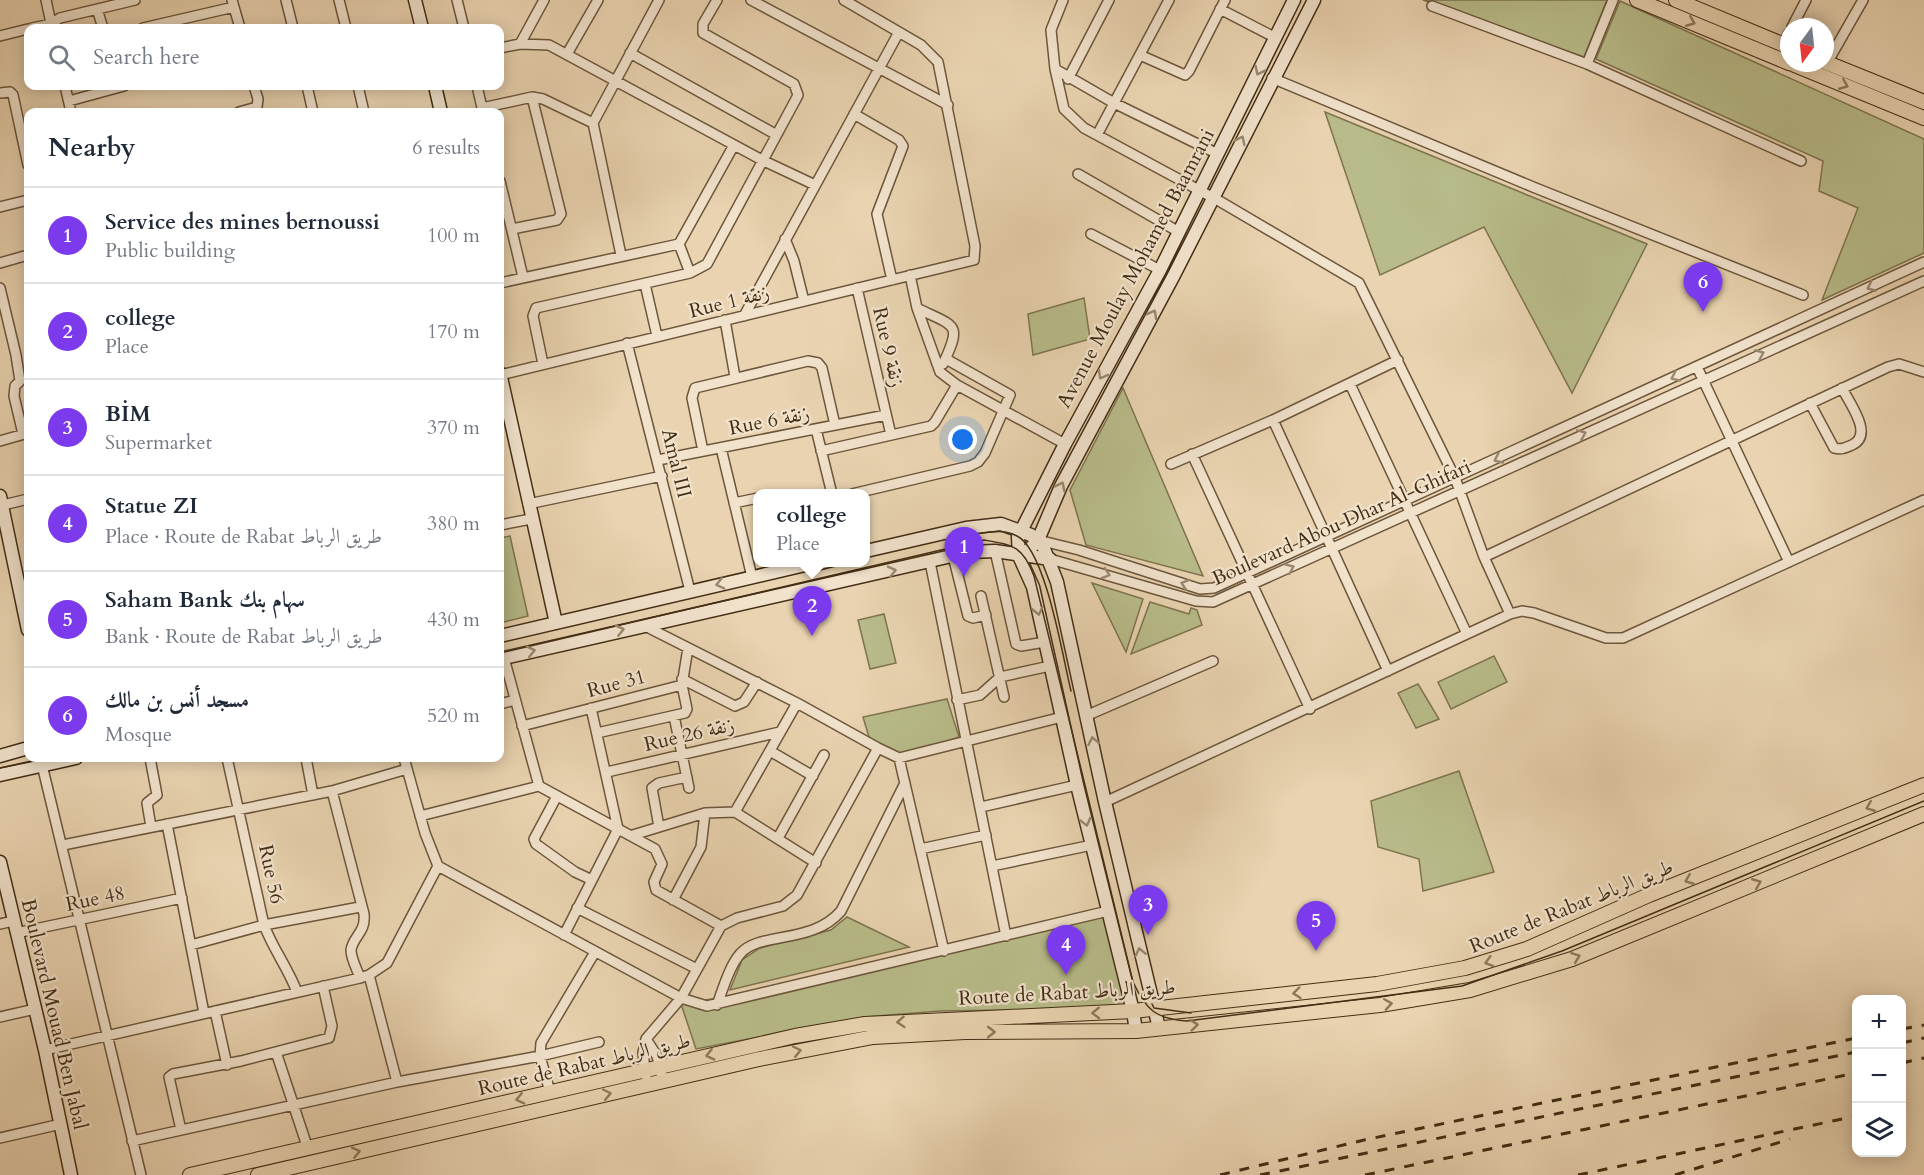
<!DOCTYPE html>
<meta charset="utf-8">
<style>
:root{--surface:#fff;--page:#f6f6f7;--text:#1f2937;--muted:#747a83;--line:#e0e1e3;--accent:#7c3aed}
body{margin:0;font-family:Cardo,Amiri,serif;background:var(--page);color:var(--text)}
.controls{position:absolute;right:18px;bottom:18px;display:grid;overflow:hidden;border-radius:12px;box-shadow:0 3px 15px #0003}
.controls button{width:54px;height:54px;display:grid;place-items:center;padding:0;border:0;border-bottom:2px solid var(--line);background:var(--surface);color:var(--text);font:30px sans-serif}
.compass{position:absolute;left:1780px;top:18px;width:54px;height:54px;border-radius:50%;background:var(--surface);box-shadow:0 3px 15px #0003;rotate:195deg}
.you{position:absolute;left:963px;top:440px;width:21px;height:21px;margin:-15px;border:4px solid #fff;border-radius:50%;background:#1a73e8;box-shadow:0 0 0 9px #1a73e833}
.badge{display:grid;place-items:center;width:39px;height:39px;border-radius:50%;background:var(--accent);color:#fff;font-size:20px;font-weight:700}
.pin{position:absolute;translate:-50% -50px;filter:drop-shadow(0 2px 3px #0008)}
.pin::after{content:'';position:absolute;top:32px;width:21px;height:18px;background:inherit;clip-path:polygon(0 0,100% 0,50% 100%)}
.popup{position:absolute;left:753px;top:489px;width:117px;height:78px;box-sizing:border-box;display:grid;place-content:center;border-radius:12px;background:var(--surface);filter:drop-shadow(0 2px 4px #0005);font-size:20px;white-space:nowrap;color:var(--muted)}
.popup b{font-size:22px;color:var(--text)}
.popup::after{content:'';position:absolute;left:50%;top:100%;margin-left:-12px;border:12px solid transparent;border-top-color:var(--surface)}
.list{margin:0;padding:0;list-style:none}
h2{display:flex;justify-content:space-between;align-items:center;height:78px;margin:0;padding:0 24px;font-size:26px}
h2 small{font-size:20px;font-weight:400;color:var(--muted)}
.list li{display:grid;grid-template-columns:39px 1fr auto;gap:18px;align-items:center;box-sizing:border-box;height:96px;padding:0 24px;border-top:2px solid var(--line)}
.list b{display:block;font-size:22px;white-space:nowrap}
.list p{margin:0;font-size:20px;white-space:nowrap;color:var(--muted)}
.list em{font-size:20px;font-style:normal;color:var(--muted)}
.icon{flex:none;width:33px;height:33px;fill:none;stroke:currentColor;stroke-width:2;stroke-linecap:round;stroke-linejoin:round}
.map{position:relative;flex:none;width:1924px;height:1175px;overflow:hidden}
.search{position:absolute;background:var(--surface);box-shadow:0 3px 15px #0003;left:24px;top:24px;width:480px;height:66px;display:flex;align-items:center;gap:15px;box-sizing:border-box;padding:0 21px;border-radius:12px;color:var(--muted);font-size:22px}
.panel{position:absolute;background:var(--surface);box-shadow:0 3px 15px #0003;left:24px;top:108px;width:480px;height:654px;border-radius:12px}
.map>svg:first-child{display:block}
.green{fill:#b8bc8a;stroke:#7e744f;stroke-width:1.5}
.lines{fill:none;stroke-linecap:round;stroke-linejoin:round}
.street-casing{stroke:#6c563b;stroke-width:12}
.secondary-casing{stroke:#432d14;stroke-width:15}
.primary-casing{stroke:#432d14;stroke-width:16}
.street{stroke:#f1e2cc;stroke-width:9}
.secondary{stroke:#f1e2cc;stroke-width:12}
.primary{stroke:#e9d3b0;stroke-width:14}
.tram{stroke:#432d14;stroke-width:1.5}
.rail{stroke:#432d14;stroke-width:3;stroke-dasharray:10 10;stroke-linecap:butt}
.oneway{stroke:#8e785a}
.oneway2{stroke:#9a8870}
.labels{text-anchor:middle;stroke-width:4.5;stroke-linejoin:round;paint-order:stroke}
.street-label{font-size:20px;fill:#432d14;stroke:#f1e2cc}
</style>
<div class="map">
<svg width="1924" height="1175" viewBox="0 0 1924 1175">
<rect width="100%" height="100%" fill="#e9d3b0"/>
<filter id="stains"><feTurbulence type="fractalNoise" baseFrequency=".00333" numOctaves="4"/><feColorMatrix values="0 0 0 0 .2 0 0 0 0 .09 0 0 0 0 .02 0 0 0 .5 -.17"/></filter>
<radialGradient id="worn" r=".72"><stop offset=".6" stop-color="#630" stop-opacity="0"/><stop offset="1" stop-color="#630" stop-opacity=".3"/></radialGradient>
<path class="green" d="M1423,0h184l-23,57z
M1620,1l304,138v114l-102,47 36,-92 -39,-17 4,-30 -227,-102z
M1325,112l322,132 -75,149 -88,-166 -104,48z
M1084,298l6,41 -57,16 -5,-41z
M1123,388l80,188 -117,-31 -16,-55z
M510,536l18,80 -28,7v-85z
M1092,583l51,16 -17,53z
M1150,602l39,12 2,-6 6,2 5,15 -71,29z
M884,614l12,49 -26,6 -12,-49z
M1494,656l13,26 -56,27 -13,-27z
M1418,684l21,35 -23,9 -18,-35z
M947,699l12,38 -60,21 -30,-21 -6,-20z
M1459,771l35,101 -71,19 -4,-32 -41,-12 -7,-46z
M1108,912l21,96 -189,3 -76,6 -168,32 -15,-45 36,-6z
M847,917l62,30 -179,43 12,-30 18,-12 71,-18z"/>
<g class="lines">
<defs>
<path id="street" d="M46,0l6,28
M232,0l8,28
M286,0l7,28
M339,0l7,28
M457,0l7,28
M751,0l197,105
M1063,0l-12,30 4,39 9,40 20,19 137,74 138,81 96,195 29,79 26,57
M1432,6l155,58 214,97
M97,9l6,19
M1220,9l56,29
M1792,27l14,-27
M32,28l19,-4 9,-6 75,-18
M143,28l91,-21
M0,36l28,-7
M520,44l24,-44
M1783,44l6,-11
M500,48l20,-4 29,1 213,115 53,25
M630,53l145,81
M567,54l31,-54
M1140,55l45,20 4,-4 36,-71
M1827,63l36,-63
M1587,64l26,-64
M1055,69l59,34 104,51
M1272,78l261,109 270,108
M1068,79l41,-79
M65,86l6,26
M307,86l6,26
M358,86l6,26
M477,86l6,26
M0,93l10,-1 3,3 15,70
M69,101l55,-15
M482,108l50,-11 11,2 50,24
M239,112l18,-5 1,-8 -4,-13
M854,114l45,26 4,6 -26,68 15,66
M1097,135l72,-135
M1078,174l101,58
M500,181l23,96
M0,207l28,-7
M512,229l45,-9 4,-6 -29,-117
M1091,234l69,36
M785,239l9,22 10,40
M621,255l-28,-132 66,-123
M0,263l28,-8
M690,273l-11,-29 55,-99
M910,275l7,33 23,64 17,13 108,59
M500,283l179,-39
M645,284l12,52
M0,288l16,67 4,26 -5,5 -1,10 9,38
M857,288l34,147
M917,308c38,19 46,14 26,56
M744,316l155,-284
M725,320l10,57
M627,343l63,248
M543,364l-10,-48 3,-8 154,-35 17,-9 89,-165 2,-4 -4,-11 -91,-51v-9l14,-24
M1697,367l92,195
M500,375l474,-115 1,-14 -37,-184 -17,-17 -77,-45
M1350,384l117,250
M1810,403l24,45c7,2 11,0 18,-3 22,-10 -2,-41 -10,-57
M1273,420l115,251
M816,429l16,65
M0,441l28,-8
M721,448l31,129
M703,451l-11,-53 3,-10 113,-27 10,2 4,5 13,57
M821,451l110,-25 4,-4 22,-37
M1192,454l118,255
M658,460l228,-45
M1171,464l102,-44 125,-60
M852,494l118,-28 8,-4 7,-9 25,-58 -64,-36
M734,503l24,-5
M528,504l134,-28
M3,505l25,-6
M500,525l31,-6
M1038,540l41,10 121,39 14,-1 710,-326
M995,551l21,93 5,2 24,-4
M953,556l15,60 5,2 13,-3
M1484,557l404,-190 11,-3 25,8
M1050,559l146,42 17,1 711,-321
M930,562l76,374
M981,596l23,101
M643,625l154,78 81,45 -81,147 -14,11 -46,12 -16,8 -40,72 -35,41 -3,14 3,23
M504,658l35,128 116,63 7,15 -8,18 2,8 65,36
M682,679l53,27 9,-4 13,-20
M957,700l23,-5 20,-18 50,-11
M500,704l15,-4
M1088,715l125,-54
M674,716l15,72
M522,726l160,-41 6,-37
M597,733l88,-20 2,-4 -5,-24
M878,748l21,10 163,-41
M770,751l43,25
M150,758l7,37 -10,8 4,24
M227,758l37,167c9,24 24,43 33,67
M306,758l7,37
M899,758l45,193
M42,765l99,410
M607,772l173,-40
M332,791l32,123c2,19 -11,22 -13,36 0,9 6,19 9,28
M557,796l-23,43 2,5 39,28 17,8
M1105,802l405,-188 12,-3 12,2 72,25h17l301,-138
M981,807l96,-22
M735,812l81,51
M420,816l119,-30
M167,824l37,189
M659,827l-7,-39 7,-5 28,-6
M633,835l72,-22 30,-1 62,-109
M778,838l46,-83
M63,845l269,-54 75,-22
M920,849l66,-14
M438,866l243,132 26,8 401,-95
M992,866l100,-21
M673,900l28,-53 4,-34
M577,908l120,61
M0,924l13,-3
M16,933l166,-35
M564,935l54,-106 -27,-121
M191,945l73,-20 96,-18
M369,975l28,107
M717,1005c6,-16 12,-38 23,-51 19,-23 72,-9 101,-43l64,-128
M215,1011l12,54
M0,1017l35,-8
M646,1039l11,17 6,25
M45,1050l315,-72 9,-3 18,-12 51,-97 -13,-33 -21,-75
M276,1052l32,97
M550,1092l-10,-36 1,-13 54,-91
M181,1130l-12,-53 4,-3 68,-13 88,-23 3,-12 -9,-40
M0,1138l61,-14
M132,1141l265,-59 143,-26 59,-14"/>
<path id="secondary" d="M415,0l7,28
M435,86l6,26
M500,373l56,250
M0,496l28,134
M866,551l100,-23 35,-4 30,11 12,11 14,36 48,220 54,226
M1019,556l11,-7 8,-9 23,-54 112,-209 141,-277
M500,636l318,-74
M500,659l469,-107 26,-1 55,8
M0,756l28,-8
M0,775l76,-17
M0,862l45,188 26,125
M1136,1031l-3,-20 -56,-226 -44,-198 -14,-31 -1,-19 47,-93 95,-174 134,-270"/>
<path id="primary" d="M1637,0l152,63
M1676,0l113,47
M1825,62l99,40
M1790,63l134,55
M190,1175l605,-139 70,-12 268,-13 244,-27 88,-16 62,-19 122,-54 275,-110
M258,1175l501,-116 114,-22 92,-5 171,-1 244,-26 90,-15 102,-31 352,-145"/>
</defs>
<use href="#street" class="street-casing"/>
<use href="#secondary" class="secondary-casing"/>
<use href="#primary" class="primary-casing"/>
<use href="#street" class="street"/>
<use href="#secondary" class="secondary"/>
<use href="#primary" class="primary"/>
<path class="tram" d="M976,534c14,-2 27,-5 41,2 29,14 46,123 54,155
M808,573l44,-11
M500,653l484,-113c29,5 39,6 50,36l99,406c13,28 23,37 54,39l275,-35 100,-35 362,-150
M0,768l49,-10
M1152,1004l2,4 37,5"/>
<path class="rail" d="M1902,1029l22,-4
M1902,1043l22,-5
M1902,1063l22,-5
M1220,1175l144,-35 492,-102
M1260,1175l596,-123
M1365,1175l491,-102
M1578,1175l278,-59
M1675,1175l115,-36"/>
</g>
<defs><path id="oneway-chevron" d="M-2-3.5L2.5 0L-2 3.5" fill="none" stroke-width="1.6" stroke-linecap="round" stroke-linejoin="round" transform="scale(1.5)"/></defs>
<g class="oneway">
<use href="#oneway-chevron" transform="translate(1691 22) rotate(22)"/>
<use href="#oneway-chevron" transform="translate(1844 85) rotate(22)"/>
<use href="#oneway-chevron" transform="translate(1870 807) rotate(158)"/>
<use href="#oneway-chevron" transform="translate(1689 880) rotate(158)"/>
<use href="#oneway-chevron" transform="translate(1757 883) rotate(-22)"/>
<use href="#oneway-chevron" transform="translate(1576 957) rotate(-21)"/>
<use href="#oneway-chevron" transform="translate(1489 962) rotate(164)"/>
<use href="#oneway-chevron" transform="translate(1297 993) rotate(174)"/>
<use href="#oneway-chevron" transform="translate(1388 1004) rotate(-9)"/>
<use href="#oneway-chevron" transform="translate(1096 1013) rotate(178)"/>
<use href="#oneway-chevron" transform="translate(901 1022) rotate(176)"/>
<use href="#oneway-chevron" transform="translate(1194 1025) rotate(-6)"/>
<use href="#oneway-chevron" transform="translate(991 1032)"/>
<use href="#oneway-chevron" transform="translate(797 1051) rotate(-12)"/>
<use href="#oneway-chevron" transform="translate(710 1055) rotate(167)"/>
<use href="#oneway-chevron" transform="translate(607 1094) rotate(-12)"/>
<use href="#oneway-chevron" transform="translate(520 1099) rotate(167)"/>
<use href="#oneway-chevron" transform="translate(356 1152) rotate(-13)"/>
</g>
<g class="oneway2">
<use href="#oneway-chevron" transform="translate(1259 71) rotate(116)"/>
<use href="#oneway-chevron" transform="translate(1241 140) rotate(-64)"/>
<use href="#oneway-chevron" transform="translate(1871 287) rotate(155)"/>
<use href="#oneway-chevron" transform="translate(1153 314) rotate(-62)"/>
<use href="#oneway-chevron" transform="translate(1760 354) rotate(-24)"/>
<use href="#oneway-chevron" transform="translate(1102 375) rotate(119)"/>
<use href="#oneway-chevron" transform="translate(1675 377) rotate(155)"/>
<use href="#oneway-chevron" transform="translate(1582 434) rotate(-24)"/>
<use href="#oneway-chevron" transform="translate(1498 459) rotate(155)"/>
<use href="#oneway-chevron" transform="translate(1061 486) rotate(-63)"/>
<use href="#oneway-chevron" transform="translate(1290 568) rotate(-24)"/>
<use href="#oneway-chevron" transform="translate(892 571) rotate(-13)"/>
<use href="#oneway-chevron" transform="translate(1106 574) rotate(17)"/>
<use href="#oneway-chevron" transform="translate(720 584) rotate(167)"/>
<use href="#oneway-chevron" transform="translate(1185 584) rotate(-162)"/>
<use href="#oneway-chevron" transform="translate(1038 611) rotate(77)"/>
<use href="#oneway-chevron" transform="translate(620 630) rotate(-13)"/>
<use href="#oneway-chevron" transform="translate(531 651) rotate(-13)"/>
<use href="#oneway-chevron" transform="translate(1093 741) rotate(-101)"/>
<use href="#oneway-chevron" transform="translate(1086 822) rotate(76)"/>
<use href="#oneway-chevron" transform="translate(1140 952) rotate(-102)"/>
</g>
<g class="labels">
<g class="street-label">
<text transform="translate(1135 268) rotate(-62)" y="7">Avenue Moulay Mohamed Baamrani</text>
<text transform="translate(729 301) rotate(-14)" y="7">Rue 1 زنقة</text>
<text transform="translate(889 347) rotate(77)" y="7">Rue 9 زنقة</text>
<text transform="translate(769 420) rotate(-11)" y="7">Rue 6 زنقة</text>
<text transform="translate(677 463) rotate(76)" y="7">Amal III</text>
<text transform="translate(1341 522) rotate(-24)" y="7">Boulevard Abou Dhar Al-Ghifari</text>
<text transform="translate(616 683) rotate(-15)" y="7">Rue 31</text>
<text transform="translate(689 734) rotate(-13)" y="7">Rue 26 زنقة</text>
<text transform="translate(272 874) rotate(78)" y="7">Rue 56</text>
<text transform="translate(95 898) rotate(-12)" y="7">Rue 48</text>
<text transform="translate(1571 906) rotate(-22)" y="7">Route de Rabat طريق الرباط</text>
<text transform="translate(1067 992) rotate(-3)" y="7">Route de Rabat طريق الرباط</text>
<text transform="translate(55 1014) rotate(77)" y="7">Boulevard Mouad Ben Jabal</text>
<text transform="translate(584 1064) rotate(-13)" y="7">Route de Rabat طريق الرباط</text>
</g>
</g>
<rect width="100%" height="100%" filter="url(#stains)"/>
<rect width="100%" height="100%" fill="url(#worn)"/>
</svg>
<div class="controls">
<button>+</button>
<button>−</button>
<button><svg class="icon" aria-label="layers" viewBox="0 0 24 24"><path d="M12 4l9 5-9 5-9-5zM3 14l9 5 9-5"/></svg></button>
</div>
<svg class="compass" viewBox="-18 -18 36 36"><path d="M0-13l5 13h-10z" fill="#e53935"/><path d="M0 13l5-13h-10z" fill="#747a83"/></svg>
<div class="you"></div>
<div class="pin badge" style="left:964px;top:577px">1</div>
<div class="pin badge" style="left:812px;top:636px">2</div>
<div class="popup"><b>college</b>Place</div>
<div class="pin badge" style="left:1148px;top:935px">3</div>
<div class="pin badge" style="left:1066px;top:975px">4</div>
<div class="pin badge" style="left:1316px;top:951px">5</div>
<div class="pin badge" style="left:1703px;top:312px">6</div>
<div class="search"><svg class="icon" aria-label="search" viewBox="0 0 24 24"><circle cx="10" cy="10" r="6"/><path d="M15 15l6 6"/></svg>Search here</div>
<section class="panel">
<h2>Nearby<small>6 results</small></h2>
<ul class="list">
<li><span class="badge">1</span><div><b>Service des mines bernoussi</b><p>Public building</p></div><em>100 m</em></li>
<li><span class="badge">2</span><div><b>college</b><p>Place</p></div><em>170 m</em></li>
<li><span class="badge">3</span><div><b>BİM</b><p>Supermarket</p></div><em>370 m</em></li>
<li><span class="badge">4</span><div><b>Statue ZI</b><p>Place · Route de Rabat طريق الرباط</p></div><em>380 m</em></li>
<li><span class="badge">5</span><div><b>Saham Bank سهام بنك</b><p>Bank · Route de Rabat طريق الرباط</p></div><em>430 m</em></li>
<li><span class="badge">6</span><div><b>مسجد أنس بن مالك</b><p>Mosque</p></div><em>520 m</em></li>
</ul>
</section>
</div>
